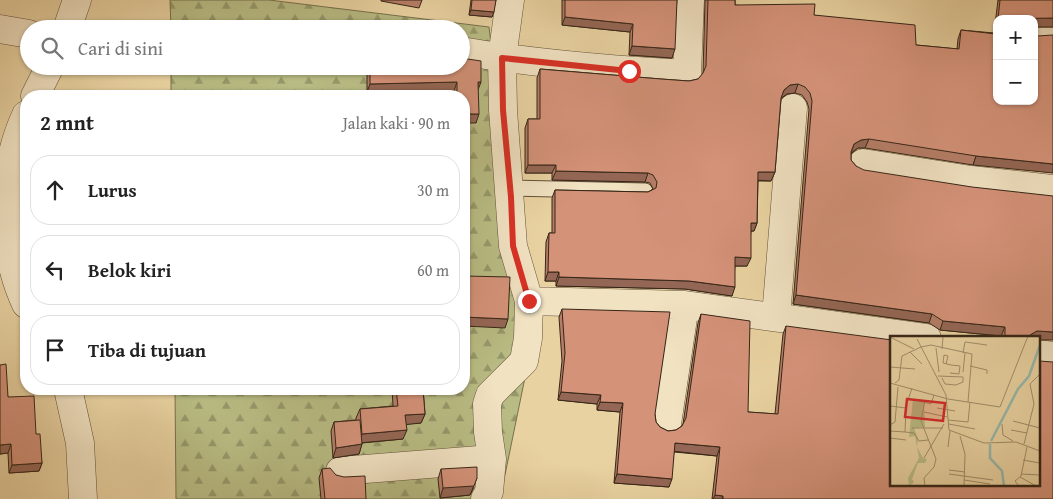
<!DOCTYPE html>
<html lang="id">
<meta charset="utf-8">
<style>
:root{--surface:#fff;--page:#f2f2f2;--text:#222;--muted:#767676;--line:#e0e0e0}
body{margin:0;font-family:"Gentium Book Plus",serif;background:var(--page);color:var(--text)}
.controls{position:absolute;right:15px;top:15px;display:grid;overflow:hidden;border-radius:10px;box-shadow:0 1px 4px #0004}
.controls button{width:45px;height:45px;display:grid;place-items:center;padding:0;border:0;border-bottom:1px solid var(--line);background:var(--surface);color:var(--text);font:25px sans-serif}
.stop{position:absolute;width:15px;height:15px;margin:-11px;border:4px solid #d93025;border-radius:50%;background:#fff}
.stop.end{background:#d93025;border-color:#fff;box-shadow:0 1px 5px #0008}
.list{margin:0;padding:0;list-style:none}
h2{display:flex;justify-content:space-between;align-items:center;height:65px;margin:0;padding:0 20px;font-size:21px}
h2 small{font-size:16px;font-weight:400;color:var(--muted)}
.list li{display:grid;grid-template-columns:32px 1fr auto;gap:15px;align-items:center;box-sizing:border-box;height:70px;margin:0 10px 10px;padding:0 10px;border:1px solid var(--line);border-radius:20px}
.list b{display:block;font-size:19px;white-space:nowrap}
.list em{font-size:16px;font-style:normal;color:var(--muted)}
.icon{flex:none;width:28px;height:28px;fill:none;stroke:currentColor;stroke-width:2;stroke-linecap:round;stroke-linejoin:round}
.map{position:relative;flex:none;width:1053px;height:499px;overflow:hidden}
.search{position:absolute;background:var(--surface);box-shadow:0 1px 4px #0004;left:20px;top:20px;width:450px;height:55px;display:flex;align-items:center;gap:12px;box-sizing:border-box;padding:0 18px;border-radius:28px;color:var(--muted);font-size:19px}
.panel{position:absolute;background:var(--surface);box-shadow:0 1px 4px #0004;left:20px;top:90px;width:450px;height:305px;border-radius:20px}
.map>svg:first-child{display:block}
.forest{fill:url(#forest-firs);stroke:#77704d}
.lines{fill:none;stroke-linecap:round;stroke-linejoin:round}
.service-casing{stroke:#63513a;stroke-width:17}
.minor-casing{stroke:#63513a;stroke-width:29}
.service{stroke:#f1e2c2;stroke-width:15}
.minor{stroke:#f1e2c2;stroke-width:28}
.wall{fill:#b67e68;stroke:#362617}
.shaded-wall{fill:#946655;stroke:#362617}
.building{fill:#d49279;stroke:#362617}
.route{stroke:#d93025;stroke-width:6}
.inset-river{fill:none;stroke:#97b7a9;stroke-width:2.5}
.inset-road{fill:none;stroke:#a18d6a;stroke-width:1}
.view{fill:#d62828;fill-opacity:0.15;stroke:#d62828;stroke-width:2.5}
.inset-edge{fill:none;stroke:#362617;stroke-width:2.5}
</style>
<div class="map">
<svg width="1053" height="499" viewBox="0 0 1053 499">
<defs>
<pattern id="forest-firs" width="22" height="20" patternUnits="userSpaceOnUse" patternTransform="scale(1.25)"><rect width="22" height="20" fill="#b8bb83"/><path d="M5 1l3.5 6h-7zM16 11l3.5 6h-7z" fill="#96986a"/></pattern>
</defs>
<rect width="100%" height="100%" fill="#e9d2a1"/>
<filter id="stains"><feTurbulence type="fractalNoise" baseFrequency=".004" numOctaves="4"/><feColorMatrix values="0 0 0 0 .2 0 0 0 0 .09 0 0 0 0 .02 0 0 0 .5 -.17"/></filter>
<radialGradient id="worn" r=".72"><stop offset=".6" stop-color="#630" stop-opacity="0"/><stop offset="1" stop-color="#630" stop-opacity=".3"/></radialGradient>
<path class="forest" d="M170,0h99l220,27 39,336 -28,136h-324l-1,-110h289v-293h-293v-30h290v-37h-290z"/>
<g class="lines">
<defs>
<path id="service" d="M1034,35h19
M510,188l135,3"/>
<path id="minor" d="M0,29l29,5
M67,29l10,-29
M461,51c75,13 151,19 226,23l3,-74
M35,96l15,-30
M26,115c-26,56 -26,134 0,189
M863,163l108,17 82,9
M529,301l156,4 242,33
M776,317l17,-209
M1039,354l14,2
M68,389l12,54 3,56
M667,424l18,-119
M340,471l152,-12
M485,499l4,-7 3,-33 -4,-27 -1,-28 3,-9 34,-34 4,-23 1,-37 -16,-55 -10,-136 -1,-52 8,-58"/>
</defs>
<use href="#service" class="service-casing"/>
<use href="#minor" class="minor-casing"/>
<use href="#service" class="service"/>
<use href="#minor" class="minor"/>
</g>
<path class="wall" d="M381,0h41l-3,8 -38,-7z
M471,0h25l-4,17 -23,-2z
M562,0h115l-5,58 -43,-3 1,-23 -68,-7z
M705,0h30v5l79,10 102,30 41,4 1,-10 3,-9 33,3 4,-33h55l-19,19h-37v82l-24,64 -108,-17h-7l-7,6v6l5,6 183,172h-38v-2l-61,-6 -11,-7 -136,-19 16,-195 -2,-7 -5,-7 -7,-2 -8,1 -6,5 -6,73 -4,9h-13l-1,42 -3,8h-3l-4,35h-12l-3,30 -47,-7 -129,-3v-5h-11l1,-39 3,-9h3v-35l3,-8 93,2 5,-3 -3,-6 -5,-1 -93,-2v-7h-27v-45l3,-9h9v-41l3,-9 121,10 28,2 9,-2 5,-5z
M367,66h94l15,57 -12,-27h-10v-5l-87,1z
M26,235v15l-2,-9z
M562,309l93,105 1,8 4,5 8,4 8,-1 6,-4 1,-2 15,-101 3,-9 47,98 27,2 8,-80 3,-8 106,159 161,14h-341l5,-43 -43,-4 -5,35 -55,-4 6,-71 -23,-2v-6l-39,-4 4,-39 -3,-44z
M0,365l8,32 28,37 6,29 -3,8 -30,2 -1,-20 -8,1z
M392,389h31l2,25 -4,9 -15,1 -3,15 -41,4 -3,11 -26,4 -2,-27 3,-9 22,-2v-2l4,-9 33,-3z
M322,469l14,6 30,24h-45l-2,-21z
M441,469l33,18 -4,8 -30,3 -2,-19z"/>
<path class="shaded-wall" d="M471,10l23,2 -2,5 -23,-2z
M565,17l68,7 -3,8 -68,-7z
M1033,18h20v9h-19v-8h-2z
M632,46l43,3 -3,9 -43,-3z
M457,82l-3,9 -87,1 3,-8z
M478,82h3l-3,8z
M798,84l-3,9 -8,1 -7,5 4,-9 6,-5z
M464,114h15l-3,9h-12z
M869,139l-4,9h-7l-7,5 -3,8 6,-17 7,-4z
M976,156l77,8v9l-80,-8z
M528,165h28l-4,8h-27z
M556,171l92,2 -3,9 -93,-2z
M758,172h17l-4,9 -16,-1z
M751,223h6l-3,8h-6z
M735,257l16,1 -4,8h-15z
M548,272h11l-3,9h-11z
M559,277l130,4 46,6 -3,9 -47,-7 -129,-3z
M796,295l136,19 -3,9 -136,-19z
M464,317l44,2 -3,9 -41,-2z
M943,321l62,6 -4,9 -61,-6z
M1037,331l16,1v8h-14v-2h-10l1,-3z
M561,392l40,3 -4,9 -39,-4z
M600,402l23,1 -3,9 -23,-2z
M425,414l-4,9 -19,2 3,-10z
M407,430l-4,9 -44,4 3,-9z
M675,443l45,4 -3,9 -45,-5z
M11,444l-3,9 -8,1v-9z
M362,444l-3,10 -26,4 3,-10z
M42,463l-3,8 -30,2 3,-8z
M617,474l55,5 -3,8 -55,-4z
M477,478l-7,17 -30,3 3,-10z
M715,495l8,1 -1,3h-9z"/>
<path class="building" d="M472,0h24l-2,12 -23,-2z
M565,0h112l-2,49 -43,-3 1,-22 -68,-7z
M708,0h27v5l80,-1 -1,11 101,10 1,20 43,4 2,-19 35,4 1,-6v73h37v-67l3,2 16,-1v129l-77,-8 -107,-17 -8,1 -7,4 -3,8v8l5,6 8,4 108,17 81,9v136l-16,-1 -7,4 -1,3h-24v-11l-62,-6 -11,-7 -136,-19 16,-194 -2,-8 -5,-6 -7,-3 -8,1 -6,5 -3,8 -6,74h-17l-1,51h-6v35l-16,-1v30l-46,-6 -130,-4v-5h-11l1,-39h6v-43l93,2 8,-4 1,-6 -4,-7 -5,-2 -92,-2v-6h-28v-46h12v-50l121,10 28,2 9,-2 5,-6 3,-7z
M1000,0h53v18l-55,1z
M461,58l20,3v21h-3l1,32h-15v-18h-7v-14l-87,2v-18h91z
M464,276l46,1 -2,42 -44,-2z
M562,309l108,3 -15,102 1,8 4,5 8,4 8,-1 6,-4 4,-8 15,-104 49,7 -2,91 30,2 8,-88 106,14v145h147v-124l14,1v137h-330v-3l-8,-1 5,-48 -45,-4 -3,36 -55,-5 6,-71 -23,-1 1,-7 -40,-3 4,-39z
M6,364l2,33 26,-1 2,38h4l2,29 -30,2 -1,-21 -11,1v-80z
M396,389h27l2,25 -20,1 2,15 -45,4 -2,-25 38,-3z
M360,420l2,24 -26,4 -2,-26z
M477,467v11l-3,8 -31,2 -2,-19z
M330,468l6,7 8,2 21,-1 1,23h-41l-3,-30z"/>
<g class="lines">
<path class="route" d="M529,301l-16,-55 -2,-49 -8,-87 -1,-52 127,13"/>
</g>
<g transform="translate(890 336)">
<rect width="150" height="150" fill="#e9d2a1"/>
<path d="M23,63l11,3 1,25 -11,1 4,11 -1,8 6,11 4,1 -2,4h-7l-6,16 2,3 -5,4 -1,-8 11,-20 -4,-22 -6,1z" fill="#b8bb83"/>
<path class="inset-river" d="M101,105l27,-52 11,-13 11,-31M100,108v14l12,13 2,15"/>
<path class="inset-road" d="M50,0l3,1 -1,12M0,1l24,12M27,3l29,56 3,35 35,13 32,-1 24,9M31,11l10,-2 41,9 -4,48M46,12l3,24M20,16l12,12M73,17l2,-11 22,3M56,28l2,-8 -4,-1 -1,8 8,2 9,1 -1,8 -9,-1M80,30l17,4v4M0,31l25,2M73,36l2,-19M48,40l25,1v5l-7,3 -11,-1 -3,-6M0,47l58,16M5,47l4,-3 3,-24 19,-9M58,63l52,8 28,-71M35,64l-4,21 15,38 -2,8 -10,11 1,8M29,65l12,3 3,-9M0,70l16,2M47,72l18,3M34,76l23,5M58,84l20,2 2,-20M123,85l27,7M59,88l26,5M112,88l1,11 10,6M0,89l5,-3 3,-35M22,92h31M121,94l16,3M0,95l15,1 1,-26 6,-18M15,96l9,1 5,8 9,-1M70,100l5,18 -1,32M0,102l16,2M134,108l10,-40 -4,-20 10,-10M58,111l2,-16M34,122l20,-34M133,124l17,3M59,134l16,2M59,138l44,6M131,138l19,1M130,141l16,9M74,144l26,4M129,150l-4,-5 6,-5 6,-29"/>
<path class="view" d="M17,63l38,4 -2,18 -38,-4z"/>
<rect width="150" height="150" class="inset-edge"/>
</g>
<rect width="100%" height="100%" filter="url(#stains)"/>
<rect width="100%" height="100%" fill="url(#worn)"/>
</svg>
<div class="controls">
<button>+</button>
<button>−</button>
</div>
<div class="stop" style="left:629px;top:71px"></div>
<div class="stop end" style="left:529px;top:301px"></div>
<div class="search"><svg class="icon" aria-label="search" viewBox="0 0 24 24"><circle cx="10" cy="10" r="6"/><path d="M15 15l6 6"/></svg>Cari di sini</div>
<section class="panel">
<h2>2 mnt<small>Jalan kaki · 90 m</small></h2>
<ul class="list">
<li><svg class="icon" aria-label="ahead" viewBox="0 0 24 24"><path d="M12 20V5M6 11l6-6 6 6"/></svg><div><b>Lurus</b></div><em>30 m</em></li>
<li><svg class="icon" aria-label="left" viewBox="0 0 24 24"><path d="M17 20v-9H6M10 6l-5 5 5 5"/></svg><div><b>Belok kiri</b></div><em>60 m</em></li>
<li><svg class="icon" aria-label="arrive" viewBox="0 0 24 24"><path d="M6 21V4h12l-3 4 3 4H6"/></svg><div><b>Tiba di tujuan</b></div></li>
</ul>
</section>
</div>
